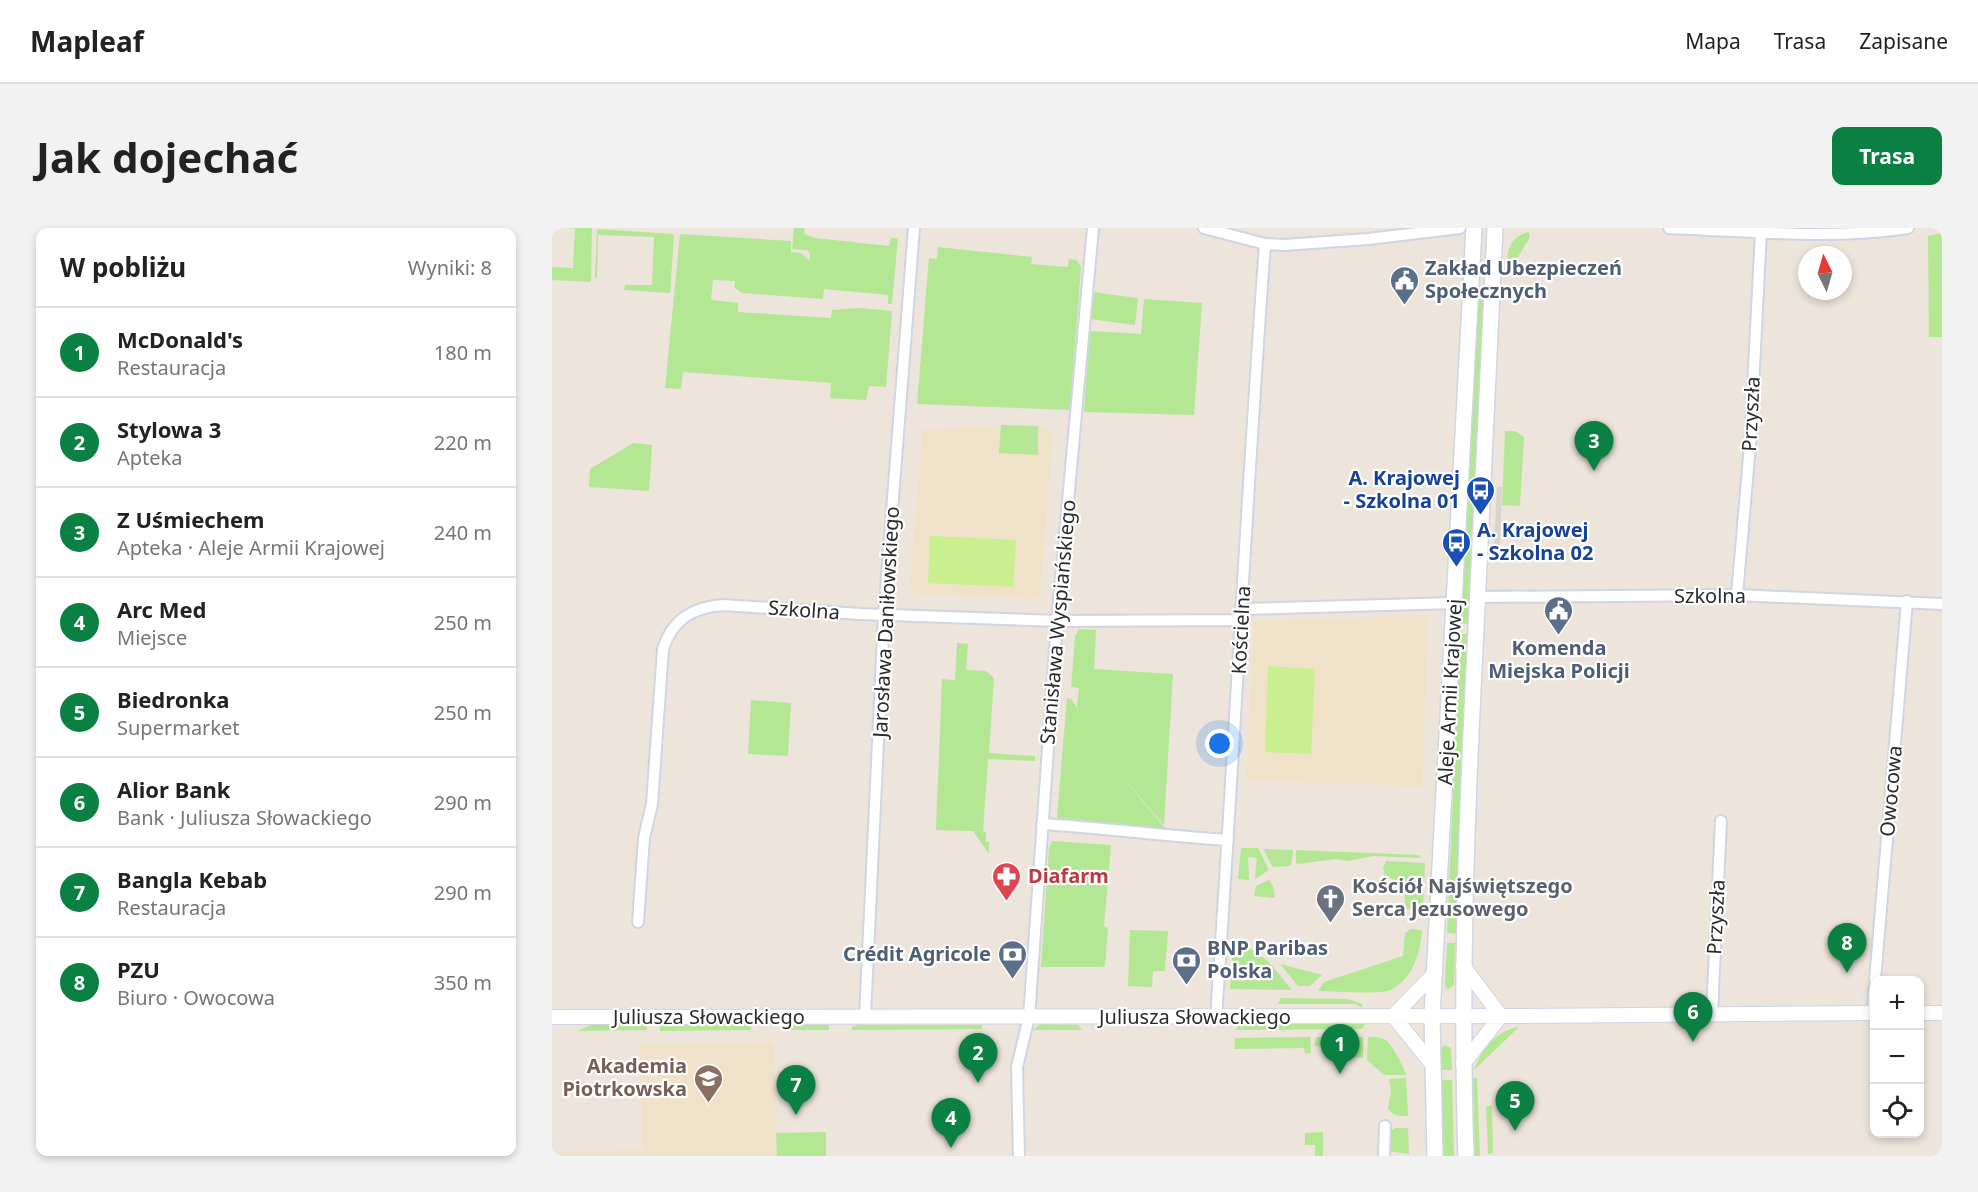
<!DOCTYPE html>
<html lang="pl">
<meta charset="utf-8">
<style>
:root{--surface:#fff;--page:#f2f2f2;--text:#222;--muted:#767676;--line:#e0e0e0;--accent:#0b8043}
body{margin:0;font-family:"Noto Sans",sans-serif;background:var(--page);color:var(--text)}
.controls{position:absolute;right:18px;bottom:18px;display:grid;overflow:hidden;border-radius:12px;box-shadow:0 3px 9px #0003}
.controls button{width:54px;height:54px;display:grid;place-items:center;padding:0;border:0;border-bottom:2px solid var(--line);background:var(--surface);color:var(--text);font:30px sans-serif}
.compass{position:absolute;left:1246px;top:18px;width:54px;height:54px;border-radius:50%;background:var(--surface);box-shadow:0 3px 9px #0003;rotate:355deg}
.you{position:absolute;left:668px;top:516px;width:21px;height:21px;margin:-15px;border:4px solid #fff;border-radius:50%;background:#1a73e8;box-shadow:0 0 0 9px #1a73e833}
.badge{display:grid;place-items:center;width:39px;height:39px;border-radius:50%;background:var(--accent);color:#fff;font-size:20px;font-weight:700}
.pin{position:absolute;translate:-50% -50px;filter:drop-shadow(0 2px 3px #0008)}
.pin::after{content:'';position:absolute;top:32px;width:21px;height:18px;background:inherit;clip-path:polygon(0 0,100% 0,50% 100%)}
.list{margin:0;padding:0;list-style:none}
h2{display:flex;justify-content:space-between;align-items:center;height:78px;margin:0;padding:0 24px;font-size:26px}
h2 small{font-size:20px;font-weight:400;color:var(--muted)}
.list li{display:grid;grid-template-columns:39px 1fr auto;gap:18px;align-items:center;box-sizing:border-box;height:90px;padding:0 24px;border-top:2px solid var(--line)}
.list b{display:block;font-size:22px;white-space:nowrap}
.list p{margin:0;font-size:20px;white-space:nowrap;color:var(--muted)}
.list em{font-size:20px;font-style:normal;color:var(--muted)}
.icon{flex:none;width:33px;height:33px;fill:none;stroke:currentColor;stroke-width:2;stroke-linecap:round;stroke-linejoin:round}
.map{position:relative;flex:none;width:1390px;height:928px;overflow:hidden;border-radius:12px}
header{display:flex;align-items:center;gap:36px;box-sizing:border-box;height:84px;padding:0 30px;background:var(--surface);border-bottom:2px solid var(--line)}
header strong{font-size:28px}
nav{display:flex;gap:33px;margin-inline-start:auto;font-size:21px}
.intro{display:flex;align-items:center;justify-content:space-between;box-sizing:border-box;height:144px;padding:0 36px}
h1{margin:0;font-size:42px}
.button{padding:15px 27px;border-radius:12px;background:var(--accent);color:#fff;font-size:21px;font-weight:700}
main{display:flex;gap:36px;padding:0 36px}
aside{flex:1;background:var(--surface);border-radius:12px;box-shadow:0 3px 9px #0003}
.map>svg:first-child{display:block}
.education{fill:#f0e2c9}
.green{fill:#b3e794}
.pitch{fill:#c9ef8f}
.plaza{fill:#d9d4ce}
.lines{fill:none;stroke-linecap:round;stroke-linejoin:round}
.minor-casing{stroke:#d0d4e4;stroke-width:14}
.tertiary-casing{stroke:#d0d4e4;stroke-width:16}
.secondary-casing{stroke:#d0d4e4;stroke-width:18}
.minor{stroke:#fff;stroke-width:10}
.tertiary{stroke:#fff;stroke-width:14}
.secondary{stroke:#fff;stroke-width:15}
.labels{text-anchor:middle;stroke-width:4.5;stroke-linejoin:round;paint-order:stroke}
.service-label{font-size:20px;font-weight:bold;fill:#4e5e75;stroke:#fff;text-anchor:start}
.street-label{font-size:20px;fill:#2a2a2a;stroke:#fff}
.transit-label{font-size:20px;font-weight:bold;fill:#164399;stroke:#fff;text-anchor:end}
.health-label{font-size:20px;font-weight:bold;fill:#be3a42;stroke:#fff;text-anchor:start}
.worship-label{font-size:20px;font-weight:bold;fill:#5b616d;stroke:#fff;text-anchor:start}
.education-label{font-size:20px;font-weight:bold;fill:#785e54;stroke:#fff;text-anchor:end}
</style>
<header>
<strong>Mapleaf</strong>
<nav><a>Mapa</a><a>Trasa</a><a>Zapisane</a></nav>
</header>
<div class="intro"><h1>Jak dojechać</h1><a class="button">Trasa</a></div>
<main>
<aside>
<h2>W pobliżu<small>Wyniki: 8</small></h2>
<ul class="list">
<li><span class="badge">1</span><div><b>McDonald's</b><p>Restauracja</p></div><em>180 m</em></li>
<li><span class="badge">2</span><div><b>Stylowa 3</b><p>Apteka</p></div><em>220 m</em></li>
<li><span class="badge">3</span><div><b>Z Uśmiechem</b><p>Apteka · Aleje Armii Krajowej</p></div><em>240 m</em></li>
<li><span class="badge">4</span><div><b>Arc Med</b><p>Miejsce</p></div><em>250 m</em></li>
<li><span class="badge">5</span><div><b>Biedronka</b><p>Supermarket</p></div><em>250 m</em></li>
<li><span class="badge">6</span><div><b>Alior Bank</b><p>Bank · Juliusza Słowackiego</p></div><em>290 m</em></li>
<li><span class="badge">7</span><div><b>Bangla Kebab</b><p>Restauracja</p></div><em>290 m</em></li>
<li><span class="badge">8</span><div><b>PZU</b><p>Biuro · Owocowa</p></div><em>350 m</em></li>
</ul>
</aside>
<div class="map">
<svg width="1390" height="928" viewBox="0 0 1390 928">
<rect width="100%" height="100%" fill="#ede4db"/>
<path class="education" d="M449,197l45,1 7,9 -13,158 -3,4 -5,2 -116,-5 -6,-8 13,-157z
M876,387l-6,171 -176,-5 8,-160z
M222,814l3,114h-225v-4l90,-2 -2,-107z"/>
<path class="green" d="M15,0h25l-1,54 -39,-2v-13l21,1 2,-39z
M242,0h11l-1,6 11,4 74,8 2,-8h7l-6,66h-4v-9l-64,-6 -1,10 -81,-6 -8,-6 1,-6 -22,-1 -2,20 27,3v9l93,6 1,-8 28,-2 32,3 -6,76 -17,-1 -3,14 -36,-2 1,-15 -148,-11 -2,17 -16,-1 15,-154 111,7v11l10,1 9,8v-7l-3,-4 -15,-1z
M45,1l75,5 2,2 -4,57 -46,-3 1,-5h27l2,-48 -56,-2 -1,43h-2z
M977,4l1,5 -24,40c1,-19 -1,-40 23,-45z
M1390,5v104h-13l-1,-101z
M386,19l94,10 -1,7 37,3 1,-8 7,1 5,7 -11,143 -153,-6 12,-146 8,1z
M928,60h4l-15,336 -9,-1 17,-321z
M540,64l46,6 -3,27 -45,-6z
M592,71l58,4 -8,112 -110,-3 6,-81 51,3z
M449,197l37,1v29l-39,-2z
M953,203h10l9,6 -4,69 -18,-1z
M81,215l19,2 -3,46 -60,-4 1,-18z
M527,401l17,1 -2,39 79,5 -9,151 -46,-53 48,57c-37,-2 -73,-9 -109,-11l10,-120 4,1 12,17 -6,-10 2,-18 -8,-1 4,-51z
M908,406h9l-13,300 -9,-1z
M405,415l11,1 -2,26 20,1 8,7 -5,75 46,3v5l-47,-2 -5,72 3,1v10h3v12l-16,-23 -37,-1 6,-151 13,1z
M199,472l40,3 -3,53 -40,-2z
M500,613l59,4 -7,81 4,2 -3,38 -3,1h-61l8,-119z
M689,620h17l11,22 -14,9 2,-21 -9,-1 1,23 -11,-1z
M711,621l30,1 -2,16 -18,1z
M744,622l123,5 1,3 -47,-2 -25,5 -12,-2 -38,5 -2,-1z
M834,633l39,2 -2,48 -16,-2c-8,-24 10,-20 -22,-33l-2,-8z
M717,652l4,6 2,12 -21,-2 2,-10z
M859,701l11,1c-1,23 -10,50 -32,60 -12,5 -57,1 -72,1l6,-9 79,-26 2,-23z
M578,702l38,1 -3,40h-12l-1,16 -24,-1z
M895,715h8l-1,42 -5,4 -3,-1 -1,-4z
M681,717l15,2 20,14 24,29 -62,-1z
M728,736l42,11 -12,11h-12z
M729,770l67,1 14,5 1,4 -8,-4h-77z
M491,796l35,1 4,5h-49l6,-5z
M692,796h121l-3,5 -126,1 1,-4z
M39,797h56v5l-70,1z
M108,797h91v5l-91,1z
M230,797h47v5h-47z
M307,797h123v4l-130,1v-3z
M966,799v1l-44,42c8,-22 21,-38 44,-43z
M758,809l1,16 -6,1 -1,-6 -70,1 1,-11z
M764,809h47v21l-27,-2 -10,-4v-6h-12z
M816,809c6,0 14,0 19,4 5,4 18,28 19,34h-22l-17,-15z
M892,817l7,3 1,22h-11v-19z
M854,850l2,38c-9,0 -14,0 -20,-7l3,-18 -2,-12z
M921,850h4l3,78h-5z
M889,852h11l2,76h-10z
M934,878h6l1,47 -5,1z
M843,900h13l1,26 -21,-3 1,-18z
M274,904v24h-49l-1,-23z
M771,904v24h-8v-11h-10v-12z"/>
<path class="pitch" d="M378,308l86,4 -3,47 -85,-4z
M716,438l47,3 -4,85 -46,-2z"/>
<path class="plaza" d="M945,259h5l-2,58h-6z"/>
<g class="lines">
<defs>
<path id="minor" d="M652,0l61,16 19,1 84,-6 92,-11
M1117,0c80,3 160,12 239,0
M1185,367l13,-150 11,-213
M925,369l260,-2 205,9
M690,381l213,-6
M490,596c62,4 124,12 186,16
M86,694l6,-84 8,-34 11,-155c9,-29 29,-42 60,-44l137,9 197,7 185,-1
M1323,752l32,-379
M1160,785l9,-192
M1321,785l1,-23
M313,789l19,-403 30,-386
M664,789c18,-258 30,-516 49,-773
M467,928l-2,-89 12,-50 28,-396 36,-393
M832,928l1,-30"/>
<path id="tertiary" d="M911,738l38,50
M1368,785h22
M841,788l39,48
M841,788l42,-43
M0,789l970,-1 352,-3
M911,836l38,-48"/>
<path id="secondary" d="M883,928l-3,-140 42,-788
M914,928c-6,-176 1,-351 10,-527 7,-134 12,-267 19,-401"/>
</defs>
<use href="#minor" class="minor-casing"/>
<use href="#tertiary" class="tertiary-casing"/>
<use href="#secondary" class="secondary-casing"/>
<use href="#minor" class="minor"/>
<use href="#tertiary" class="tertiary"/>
<use href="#secondary" class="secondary"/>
</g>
<defs>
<symbol id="civic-pin" viewBox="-11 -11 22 30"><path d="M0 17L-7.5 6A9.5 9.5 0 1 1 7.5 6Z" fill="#5c6f8a" stroke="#fff"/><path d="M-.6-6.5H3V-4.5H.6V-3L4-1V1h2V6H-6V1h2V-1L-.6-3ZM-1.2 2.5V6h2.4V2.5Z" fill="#fff"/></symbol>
<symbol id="bus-pin" viewBox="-11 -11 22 30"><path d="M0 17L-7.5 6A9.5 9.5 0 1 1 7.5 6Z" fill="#1a4fb4" stroke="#fff"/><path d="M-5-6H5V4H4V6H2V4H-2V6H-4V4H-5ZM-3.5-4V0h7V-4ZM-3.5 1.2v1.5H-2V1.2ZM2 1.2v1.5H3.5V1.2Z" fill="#fff"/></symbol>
<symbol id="pharmacy-pin" viewBox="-11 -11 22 30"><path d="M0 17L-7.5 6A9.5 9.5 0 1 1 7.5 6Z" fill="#e0444e" stroke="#fff"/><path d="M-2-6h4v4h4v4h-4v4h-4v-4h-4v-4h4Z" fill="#fff"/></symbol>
<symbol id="church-pin" viewBox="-11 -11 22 30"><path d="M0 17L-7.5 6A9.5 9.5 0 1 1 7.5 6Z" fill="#6b7280" stroke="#fff"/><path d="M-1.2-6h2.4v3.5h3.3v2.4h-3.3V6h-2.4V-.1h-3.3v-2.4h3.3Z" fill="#fff"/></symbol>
<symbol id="bank-pin" viewBox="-11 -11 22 30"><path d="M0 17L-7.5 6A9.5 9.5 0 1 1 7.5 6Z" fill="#5c6f8a" stroke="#fff"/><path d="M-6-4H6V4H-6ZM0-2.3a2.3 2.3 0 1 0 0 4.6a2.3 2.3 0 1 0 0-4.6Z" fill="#fff"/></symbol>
<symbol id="university-pin" viewBox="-11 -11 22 30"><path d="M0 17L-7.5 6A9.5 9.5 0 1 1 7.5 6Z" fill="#8d6e63" stroke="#fff"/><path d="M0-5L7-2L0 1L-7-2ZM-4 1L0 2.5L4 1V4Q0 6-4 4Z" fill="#fff"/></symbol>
</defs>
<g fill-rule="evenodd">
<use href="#civic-pin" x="836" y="36" width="33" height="45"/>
<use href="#bus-pin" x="912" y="246" width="33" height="45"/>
<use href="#bus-pin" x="888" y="298" width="33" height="45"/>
<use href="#civic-pin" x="990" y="366" width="33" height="45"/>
<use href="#pharmacy-pin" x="438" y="632" width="33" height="45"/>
<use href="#church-pin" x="762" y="654" width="33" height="45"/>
<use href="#bank-pin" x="444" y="710" width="33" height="45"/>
<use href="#bank-pin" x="618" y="716" width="33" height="45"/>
<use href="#university-pin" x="140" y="834" width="33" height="45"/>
</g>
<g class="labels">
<g class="service-label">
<text x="873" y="47">Zakład Ubezpieczeń<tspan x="873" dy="23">Społecznych</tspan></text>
<text x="1007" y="427" text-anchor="middle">Komenda<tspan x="1007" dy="23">Miejska Policji</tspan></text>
<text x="655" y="727">BNP Paribas<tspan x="655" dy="23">Polska</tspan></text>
<text x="439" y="733" text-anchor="end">Crédit Agricole</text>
</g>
<g class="street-label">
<text transform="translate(1199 186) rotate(-87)" y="7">Przyszła</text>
<text x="1158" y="375">Szkolna</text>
<text transform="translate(252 382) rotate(4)" y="7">Szkolna</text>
<text transform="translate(334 394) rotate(-87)" y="7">Jarosława Daniłowskiego</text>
<text transform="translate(506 394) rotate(-85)" y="7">Stanisława Wyspiańskiego</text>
<text transform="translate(689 402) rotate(-87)" y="7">Kościelna</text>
<text transform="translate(898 464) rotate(-87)" y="7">Aleje Armii Krajowej</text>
<text transform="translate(1339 563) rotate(-85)" y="7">Owocowa</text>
<text transform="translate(1164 689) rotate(-87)" y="7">Przyszła</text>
<text x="157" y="796">Juliusza Słowackiego</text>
<text x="643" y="796">Juliusza Słowackiego</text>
</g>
<g class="transit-label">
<text x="908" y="257">A. Krajowej<tspan x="908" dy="23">- Szkolna 01</tspan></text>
<text x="925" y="309" text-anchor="start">A. Krajowej<tspan x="925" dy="23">- Szkolna 02</tspan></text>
</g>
<g class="health-label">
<text x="476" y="655">Diafarm</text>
</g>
<g class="worship-label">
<text x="800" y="665">Kościół Najświętszego<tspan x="800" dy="23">Serca Jezusowego</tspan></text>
</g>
<g class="education-label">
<text x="135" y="845">Akademia<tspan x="135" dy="23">Piotrkowska</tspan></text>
</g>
</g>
</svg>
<div class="controls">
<button>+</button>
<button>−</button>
<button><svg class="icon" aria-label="locate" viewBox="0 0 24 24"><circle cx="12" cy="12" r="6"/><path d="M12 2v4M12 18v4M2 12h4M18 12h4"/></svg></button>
</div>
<svg class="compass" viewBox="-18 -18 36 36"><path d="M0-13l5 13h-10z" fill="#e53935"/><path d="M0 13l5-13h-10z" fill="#767676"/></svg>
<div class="you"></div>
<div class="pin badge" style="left:788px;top:846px">1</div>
<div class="pin badge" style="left:426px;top:855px">2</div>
<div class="pin badge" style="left:1042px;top:243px">3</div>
<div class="pin badge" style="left:399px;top:920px">4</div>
<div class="pin badge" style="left:963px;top:903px">5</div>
<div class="pin badge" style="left:1141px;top:814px">6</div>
<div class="pin badge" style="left:244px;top:887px">7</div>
<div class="pin badge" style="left:1295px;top:745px">8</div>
</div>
</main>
